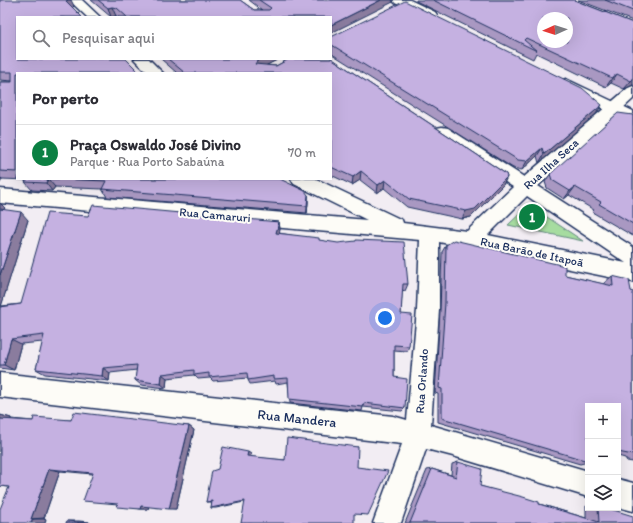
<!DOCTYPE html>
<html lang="pt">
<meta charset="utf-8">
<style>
:root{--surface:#fff;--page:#f2f2f3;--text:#2b2b33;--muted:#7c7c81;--line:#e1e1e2;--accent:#0b8043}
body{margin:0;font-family:Itim,sans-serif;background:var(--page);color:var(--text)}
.controls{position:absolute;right:12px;bottom:12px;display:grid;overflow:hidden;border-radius:0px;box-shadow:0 4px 16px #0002}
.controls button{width:36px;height:36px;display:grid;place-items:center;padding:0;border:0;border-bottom:1px solid var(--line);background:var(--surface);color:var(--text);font:20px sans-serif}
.compass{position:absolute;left:537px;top:12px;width:36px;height:36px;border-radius:50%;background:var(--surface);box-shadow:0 4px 16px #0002;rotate:267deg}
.you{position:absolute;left:385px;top:318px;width:14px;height:14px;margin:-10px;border:3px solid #fff;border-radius:50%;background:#1a73e8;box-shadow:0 0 0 6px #1a73e833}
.badge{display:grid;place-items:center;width:26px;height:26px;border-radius:50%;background:var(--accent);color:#fff;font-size:13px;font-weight:700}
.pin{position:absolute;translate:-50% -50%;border:2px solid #fff;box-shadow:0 1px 4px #0006}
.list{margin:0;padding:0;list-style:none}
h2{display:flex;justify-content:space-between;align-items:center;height:52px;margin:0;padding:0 16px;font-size:17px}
h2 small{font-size:13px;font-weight:400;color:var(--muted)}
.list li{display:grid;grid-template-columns:26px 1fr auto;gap:12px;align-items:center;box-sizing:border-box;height:56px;padding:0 16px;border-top:1px solid var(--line)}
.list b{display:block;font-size:15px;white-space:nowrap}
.list p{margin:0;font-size:13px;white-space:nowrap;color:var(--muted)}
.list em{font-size:13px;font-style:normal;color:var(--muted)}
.icon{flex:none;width:22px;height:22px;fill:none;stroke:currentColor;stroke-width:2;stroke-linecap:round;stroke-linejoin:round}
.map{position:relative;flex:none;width:633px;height:523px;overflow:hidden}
.search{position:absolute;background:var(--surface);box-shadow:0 4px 16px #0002;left:16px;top:16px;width:316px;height:44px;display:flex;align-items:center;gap:10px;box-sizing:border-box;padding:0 14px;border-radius:0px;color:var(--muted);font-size:15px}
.panel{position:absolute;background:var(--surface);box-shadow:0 4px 16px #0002;left:16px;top:72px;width:316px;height:108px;border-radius:0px}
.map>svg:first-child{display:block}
.green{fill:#a6dca0;stroke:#60867f}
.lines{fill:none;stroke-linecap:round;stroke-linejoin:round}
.street-casing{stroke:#1b2f5e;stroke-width:3}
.secondary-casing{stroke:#1b2f5e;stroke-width:3}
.street{fill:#fdfcf7;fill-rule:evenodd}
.secondary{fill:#fdfcf7;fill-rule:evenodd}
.wall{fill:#a998c2;stroke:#1b2f5e}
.shaded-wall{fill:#8a7c9e;stroke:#1b2f5e}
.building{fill:#c5b1e1;stroke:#1b2f5e;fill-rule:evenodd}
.labels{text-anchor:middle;stroke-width:4;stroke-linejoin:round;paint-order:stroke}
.street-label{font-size:12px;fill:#1b2f5e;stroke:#fdfcf7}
.near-street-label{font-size:14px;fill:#1b2f5e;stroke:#fdfcf7}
</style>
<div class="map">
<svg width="633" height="523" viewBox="0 0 633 523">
<rect width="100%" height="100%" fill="#f2edf3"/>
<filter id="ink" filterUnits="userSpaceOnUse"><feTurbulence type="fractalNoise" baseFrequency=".025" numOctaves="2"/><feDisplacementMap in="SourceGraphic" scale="8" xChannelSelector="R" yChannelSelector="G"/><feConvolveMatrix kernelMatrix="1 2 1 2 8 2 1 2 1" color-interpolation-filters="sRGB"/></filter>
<g filter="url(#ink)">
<path class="green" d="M529,205l54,36 -75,-16z"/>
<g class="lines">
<defs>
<path id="street" d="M69,0h13l18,17h-13z
M134,59h15l14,14h-15z
M633,86v13l-95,87 95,61v35l-194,-40v68l-8,115 157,46v26l-135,-41 -27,-7 -25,74h-28l29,-79 -402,-47v-24l393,43 14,4 10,-110 3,-70 -420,-37v-14l367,31 -73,-36 -3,-5h25l86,41 1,3 64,8 46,-44 -77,-51 -2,-4 2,-4 6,-1 6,1 76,49 104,-89zM527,196l99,67 -138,-28z
M618,479l15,4v28l-15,-4z"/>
<path id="secondary" d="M393,0h17l25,12 2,3 -2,3h-10l-30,-15z
M566,79l67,32v13l-73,-37 -2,-3 2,-3z"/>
</defs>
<use href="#street" class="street-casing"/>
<use href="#secondary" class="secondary-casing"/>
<use href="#street" class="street"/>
<use href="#secondary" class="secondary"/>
</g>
<path class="wall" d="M0,0l74,6 -57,67v106h263l28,16v8l-1,10 -200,-16 -5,-8 -47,-2 -3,4 -20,-1 -7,-8 1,-2 -24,-1 -2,4v-101h12v-1l-12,-1z
M91,0h149l14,10h8l-13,-10h144v2l-62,15h-211l-4,-1 -5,1z
M416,0h158l59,23v62l-9,4 -13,-6 -5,4 -70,-34 -3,6 -117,-58z
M578,0h55v21z
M331,37l265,77 -57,49 -2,-7 -15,14 -9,-2 -181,-114h-1z
M331,58l175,116 1,3 -4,8 -32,32 -9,2 -55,-12 -23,-19 -7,5 -17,-13 -8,5 -21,-10v-102h-154l-16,-14h118l-13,6 10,1 13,-7h42z
M633,115v121l-41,-24 2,-2 -25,-15 -5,4 -17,-11 -2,-6 5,-8z
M0,203l5,5 -2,2 25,10 -27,86 20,-2 67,-88 191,6 1,7 -1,4 40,7 89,44 -3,7 -3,-1 -1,24 8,32 -2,5 -13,-1v27l11,31 -3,3 -39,-4 -1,4 -72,-8 -2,-21 -12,2 -1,-3 -25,3 -2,-4v-2l-35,3 -3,-3 -12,1 -4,-4 -27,3 -1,10 -25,-3 -6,-5 2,-10 -27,3 -1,8 -64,-7 -9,-5 7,-27 -22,2 -7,26 -14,-2z
M446,245l119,30 38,9 9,-8 19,15 2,1v170l-6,-1 -2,-3 -7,-2v-50h-30v56l-8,2 -142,-42v-28l-3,-1 5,-83 2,-58z
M0,415l11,3v1l22,2 38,-1 118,6 5,4 -18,79 -27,-3 -1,3h-8l-22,-5 -26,-30 -32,-3 -16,47 2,1 -46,4 9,-36 -9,-1z
M358,447l-114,55 -28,6h-5l1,-6h-6l12,-33 33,-15 -1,3 35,3z
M458,462l22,24 106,32v-12h2v2h19l26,15h-228l22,-53 5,-1 19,6 1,-11z
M67,521h12l10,1 1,1h-24z"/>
<path class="shaded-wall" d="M68,0h3l3,6 -4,4 -4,-9z
M381,0h12v2l-62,31v-8z
M112,7l4,9 -5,1 -3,-9z
M331,45h1v9h-1z
M260,59h19l-20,10 -4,-5 3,-4z
M617,74l-6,9 -5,4 6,-9z
M633,79v6l-9,4 7,-8z
M602,105l-6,9 -57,49 5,-9z
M542,148l-5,8 -15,14 5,-9z
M361,171l-1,9 -8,5 1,-8z
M0,177l2,2 -2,4z
M507,177l-4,8 -32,32 -9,2 4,-8z
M48,179l7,8 -3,4 -6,-8z
M385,180l-1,8 -7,5 1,-8z
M575,187l-6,8 -5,4 6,-8z
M308,195v8l-1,10v-7z
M0,203l5,5 -5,6z
M21,212l7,8 -28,90v-35z
M279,222l1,7 -2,12 -2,-8z
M11,339l10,5 -7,26 -10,-5z
M103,368l7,5 -1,8 -7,-5z
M162,374l5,4 -1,10 -5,-4z
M0,415l11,3 -1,4 -10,-3z
M189,426l5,4 -18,79h-7z
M248,452l3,2 -1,5 -3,-3z
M49,469l11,2 -16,47 -13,1z
M141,506h8l-1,3h-8z
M33,519h13l-1,4h-14z
M78,522h11l1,1h-12z"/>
<path class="building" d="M0,0h68l-2,1 16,16h-65v42h109l14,14h-123v99l-17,-1v-89h12v-10h-12z
M98,0h142l14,10h15l2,-2 -12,-8h122l-50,25v-8h-204l-10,-9 -5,-1 -4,1z
M433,0h141l59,23v56l-2,2 -14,-7 -5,4 -86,-40 -2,2 13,11zM543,18h24v24h-24z
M605,0h28v11z
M405,1l177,87 20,17 -58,49 -2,-6 -15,13 -9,-1 -186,-115h-1v-8z
M331,58l175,116 1,3 -32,32 -9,2 -57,-12 -24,-19 -7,5 -17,-14 -8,6 -22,-10v-94h-146l-17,-14h92l-2,1 -3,4 21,2 13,-7h42z
M618,113l15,2v109l-34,-20 2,-2 -26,-15 -5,4 -18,-11 -2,-6z
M27,179h21l-2,4 -21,-1z
M59,179h221l25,12 3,4 -1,11 -205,-17 4,-8z
M93,205l186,17 -3,11 43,5v2l19,3 18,-2v-1l48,2 4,42h-5l-2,30 11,1 -3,31 -15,-1v32l13,2 -2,29 -41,-5 -1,4 -74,-8 -1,-21 -14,1v-3l-26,4 -1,-7 -38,4v-4l-15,2v-5l-32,4 -1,10 -26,-4 2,-15 -34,3 -1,8 -66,-7 8,-34 -33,4 -7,26h-4v-58l21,-3 26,-91 41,3z
M0,209l21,3 -21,63z
M454,240l111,26v9l48,11 -1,-10 17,4 2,11 2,1v163l-15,-3v-46h-30v55l-146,-43v-29l-3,-1 6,-85 1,-58z
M74,412l115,14 -20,83 -28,-3 -1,3 -23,-2 1,-3 -35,-3 10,-28 -44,-4 -18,50h2l-2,4h-31v-14l9,-22 -9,-1v-67l33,2 1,-4 37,3z
M287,438l71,9 -1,20 31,4 -20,44 -14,-1v9h-113l4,-22 -34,7 1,-7 -6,1 6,-31 6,-2 5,-22 25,5 -1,4 38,4z
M458,462l24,7 -2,17 43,11 16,5v2l60,18 -1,-14h9l26,8v7h-223l22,-54 24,8z
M67,521l11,1v1h-12z"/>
</g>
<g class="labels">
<g class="street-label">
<text transform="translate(551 164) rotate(-42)" y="4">Rua Ilha Seca</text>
<text transform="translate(215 215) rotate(5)" y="4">Rua Camaruri</text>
<text transform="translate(532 252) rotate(12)" y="4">Rua Barão de Itapoã</text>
<text transform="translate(422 381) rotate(-86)" y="4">Rua Orlando</text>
</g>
<g class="near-street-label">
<text transform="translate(297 418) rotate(6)" y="5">Rua Mandera</text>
</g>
</g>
</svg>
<div class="controls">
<button>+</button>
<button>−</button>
<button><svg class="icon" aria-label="layers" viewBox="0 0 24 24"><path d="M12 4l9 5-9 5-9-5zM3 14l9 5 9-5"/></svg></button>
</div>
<svg class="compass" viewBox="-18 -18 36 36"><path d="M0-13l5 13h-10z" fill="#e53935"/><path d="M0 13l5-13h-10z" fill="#7c7c81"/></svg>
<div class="you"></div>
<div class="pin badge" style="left:532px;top:217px">1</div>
<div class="search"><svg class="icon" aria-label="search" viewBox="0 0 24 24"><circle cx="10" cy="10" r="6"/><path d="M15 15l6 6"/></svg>Pesquisar aqui</div>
<section class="panel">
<h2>Por perto<small></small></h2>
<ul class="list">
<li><span class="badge">1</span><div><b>Praça Oswaldo José Divino</b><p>Parque · Rua Porto Sabaúna</p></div><em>70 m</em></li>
</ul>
</section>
</div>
